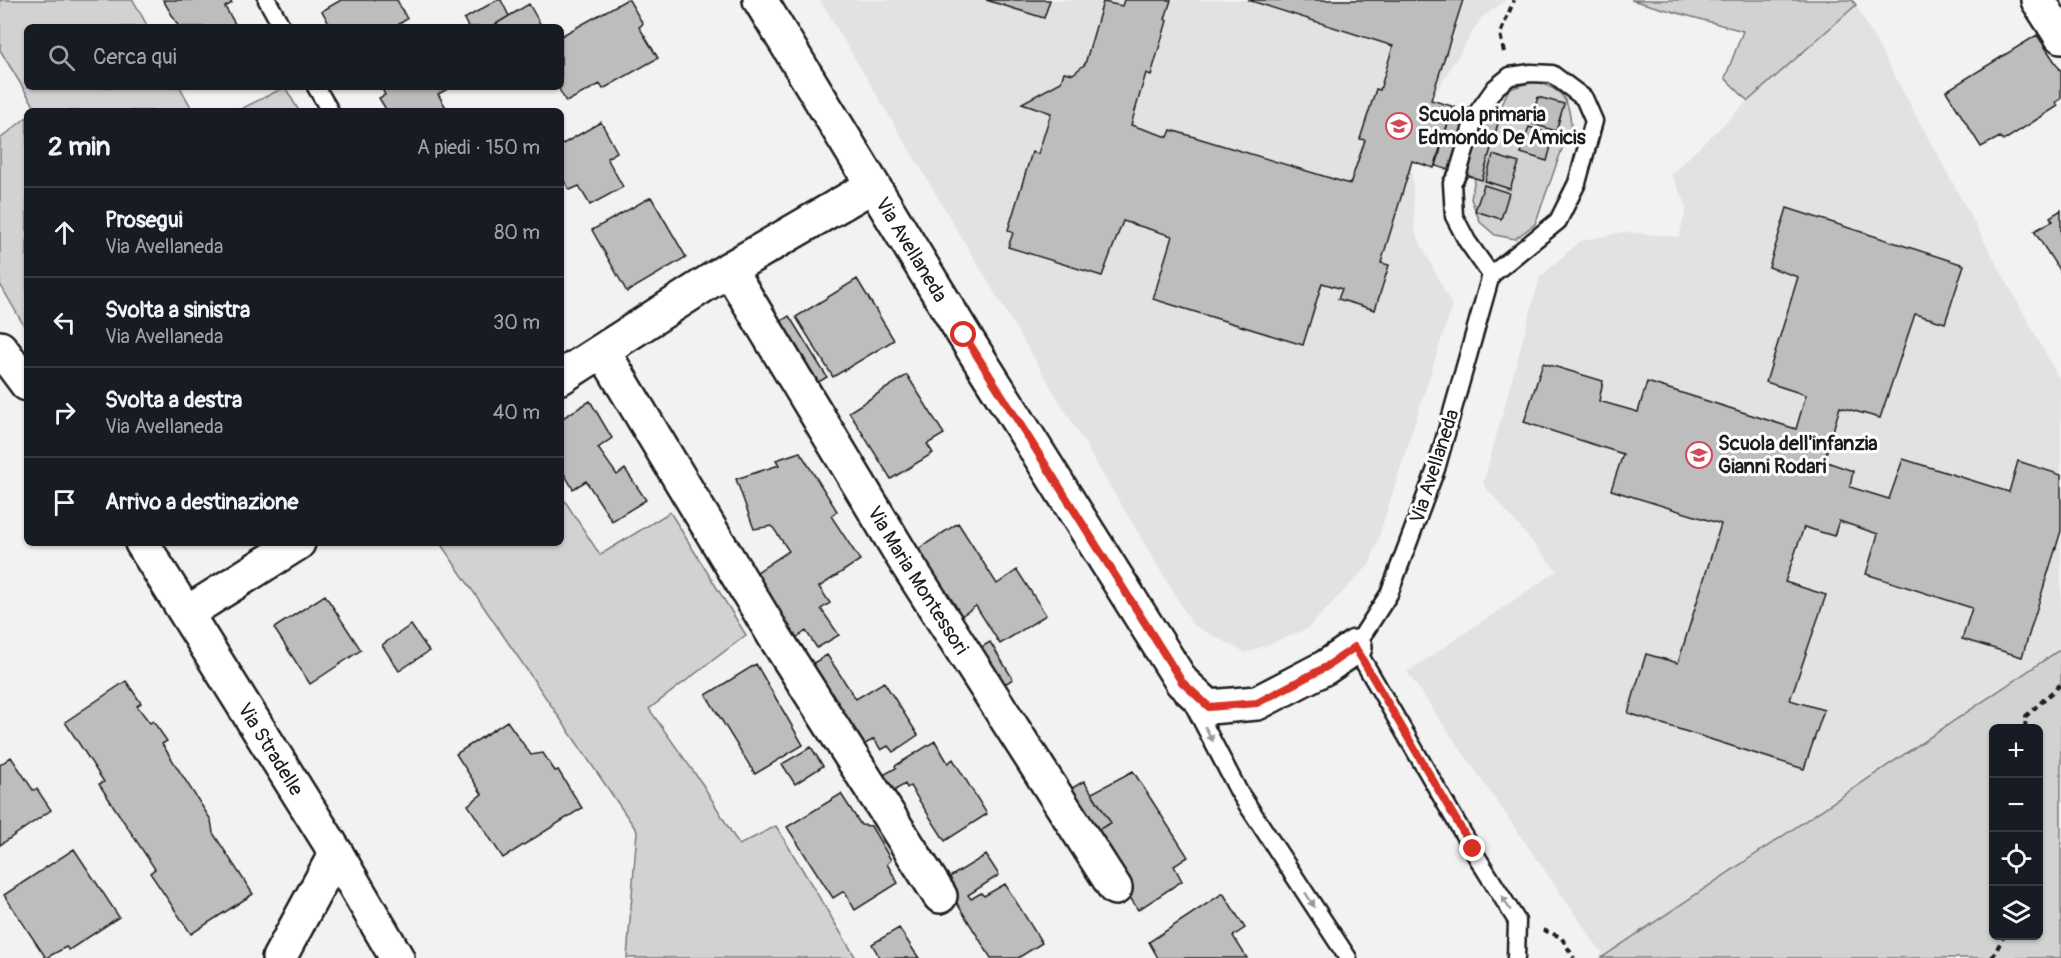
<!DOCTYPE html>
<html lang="it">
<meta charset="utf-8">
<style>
:root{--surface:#171b24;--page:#20242c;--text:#f1f3f6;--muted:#9ea1a6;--line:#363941}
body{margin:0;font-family:Pangolin,sans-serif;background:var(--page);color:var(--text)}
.controls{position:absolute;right:18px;bottom:18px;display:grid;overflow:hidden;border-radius:9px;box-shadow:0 2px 4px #0004}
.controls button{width:54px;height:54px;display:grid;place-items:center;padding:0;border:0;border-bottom:2px solid var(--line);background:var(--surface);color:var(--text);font:30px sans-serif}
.stop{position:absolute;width:18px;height:18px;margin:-14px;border:4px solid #d93025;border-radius:50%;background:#fff}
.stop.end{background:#d93025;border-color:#fff;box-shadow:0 2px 6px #0008}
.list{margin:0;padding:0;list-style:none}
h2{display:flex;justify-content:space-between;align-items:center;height:78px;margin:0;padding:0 24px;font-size:26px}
h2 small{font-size:20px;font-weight:400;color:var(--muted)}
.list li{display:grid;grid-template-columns:39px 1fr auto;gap:18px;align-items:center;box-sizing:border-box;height:90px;padding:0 24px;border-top:2px solid var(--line)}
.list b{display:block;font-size:22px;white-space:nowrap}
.list p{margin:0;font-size:20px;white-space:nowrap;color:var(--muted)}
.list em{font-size:20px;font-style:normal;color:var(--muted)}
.icon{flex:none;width:33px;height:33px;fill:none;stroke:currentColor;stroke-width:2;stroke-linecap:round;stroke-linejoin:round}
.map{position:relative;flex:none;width:2061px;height:958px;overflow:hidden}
.search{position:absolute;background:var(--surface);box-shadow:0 2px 4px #0004;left:24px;top:24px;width:540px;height:66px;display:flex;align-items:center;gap:15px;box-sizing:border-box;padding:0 21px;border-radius:9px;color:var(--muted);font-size:22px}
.panel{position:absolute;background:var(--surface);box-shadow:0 2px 4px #0004;left:24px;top:108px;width:540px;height:438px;border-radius:9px}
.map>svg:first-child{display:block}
.built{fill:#e2e2e2}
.green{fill:#d2d2d2;stroke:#777;stroke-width:1.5;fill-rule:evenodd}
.building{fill:#bdbdbd;stroke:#1c1c1c;stroke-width:1.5}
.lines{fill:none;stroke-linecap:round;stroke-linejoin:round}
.service-casing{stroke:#1c1c1c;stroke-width:21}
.minor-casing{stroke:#1c1c1c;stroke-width:38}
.path{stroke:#1c1c1c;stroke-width:4;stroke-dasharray:6 4.5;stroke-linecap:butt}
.service{stroke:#fff;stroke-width:16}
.minor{stroke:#fff;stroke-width:33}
.oneway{fill:#999}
.route{stroke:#d93025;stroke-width:8}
.labels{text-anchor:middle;stroke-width:6;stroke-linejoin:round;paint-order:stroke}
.poi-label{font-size:20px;font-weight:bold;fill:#1c1c1c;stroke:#fff;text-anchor:start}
.street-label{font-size:20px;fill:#1c1c1c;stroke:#fff}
</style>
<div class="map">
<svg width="2061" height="958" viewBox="0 0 2061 958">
<rect width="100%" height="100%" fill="#f2f2f2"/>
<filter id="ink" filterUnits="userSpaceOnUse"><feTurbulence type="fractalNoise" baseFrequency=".0167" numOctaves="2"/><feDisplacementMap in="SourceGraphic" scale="12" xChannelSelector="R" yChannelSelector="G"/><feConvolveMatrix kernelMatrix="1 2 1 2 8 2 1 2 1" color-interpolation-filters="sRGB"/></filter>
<g filter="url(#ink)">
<path class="built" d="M820,0h686l-25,18 -71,117 5,97 37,74 -82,258 -63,65 -61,24 -53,-28z
M1631,0h221l4,5 205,377v267l-457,307 -197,-284 150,-101 -74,-87 57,-207 40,-36 44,-9 55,5 8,-31 -16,-32 77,-73 -23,-23 18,-46z"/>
<path class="green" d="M0,0h133l15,27h-121v60h153l13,24h-159l2,-2 -36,-59z
M1631,0h221l4,5 -108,96 -23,-23 18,-47z
M1536,81c25,9 33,16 35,43l-36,100 -20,15 -20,-4 -15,-13 -9,-23 4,-21 7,1 16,-55 -5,-3 16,-32z
M285,87l14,24h-62z
M27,117v214l-27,-47v-145z
M561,495l39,60 70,-43 76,123 -97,74 54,76 36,60 37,-19 80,132h-229l10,-127 -197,-288h121z
M2061,649v309h-461l4,-2zM1994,728h44v208h-44z"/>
<path class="building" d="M163,0h67l2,3 -7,4 12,20h-58z
M341,0h56l10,19 -8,5 2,3h-70l-9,-16z
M497,0h4l8,16 -18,11h-23l-4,-8z
M626,0h3l14,24 -4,3 19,31 -55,31 -3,-5 -34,18 -8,-15h3v-51z
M986,0h64l-6,18z
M1124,0h47l-6,19 2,2 -16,54 -5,-2 -15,52 37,12 3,-7 179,54 15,-44 -5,-1 16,-50 4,1 13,-44 -145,-46h215l-32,100 24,7 -3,2 -18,59 -22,-7 -31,102 8,2 -14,45 -37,-11 4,-10 -20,-6 -19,62 -150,-46 19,-63 -49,-15 -21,55 -94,-29 5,-14 -5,-3 24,-78 6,2 13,-41 -29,-10 39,-21 3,-10 9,2 12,-10 18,-62 19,4z
M529,4l13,23h-51l18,-11z
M2037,35l24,36v28l-5,3 2,4 -55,35 -3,-4 -19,10 -35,-56z
M381,87h64l1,3 -8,4 10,17h-61l-8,-13 6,-3z
M1538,97l26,7 -8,27 -26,-8z
M1452,109l46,14 -16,57 -46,-14z
M601,122l16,30 -10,6 16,29 -33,18 -11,-19 -9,4 -8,-12 -1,1v-34z
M1529,127l25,8 -7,26 -26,-8z
M1493,155l26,8 -9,26 -25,-8z
M1484,185l25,8 -8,26 -26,-8z
M651,197l35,60 -59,35 -35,-62z
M1787,208l177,57 -19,58 -30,-9 -35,104 -40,-11 -16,54 29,10 -3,16 39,12 14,-40 106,33 9,-31 43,14v56l-39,126 -60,-18 10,-31 -106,-34 12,-40 -39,-13 -5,15 -30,-9 -19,55 41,13 -36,105 34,10 -20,59 -176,-56 18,-59 32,9 43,-139 -110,-34 12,-36 -99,-32 19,-59 60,18 -4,20 39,11 9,-30 149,47 10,-34 -40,-13 32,-105 -29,-10z
M2061,210v63l-27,-42 19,-10 -3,-4z
M857,279l37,61 -61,37 -37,-60z
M789,316l38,61 -20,12 -37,-61z
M907,375l37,59 -17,10 6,9 -42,26 -42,-67z
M590,401l22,37 -14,10 19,27 8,-6 21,31 -34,21 -26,-40 -13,8 -12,-21v-49z
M800,452l37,59 -6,5 29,44 -41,27 11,16 -9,6 18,26 -22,13 -11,-17 -14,10 -41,-65 38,-25 -17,-25 -18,3 -18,-50 43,-14 -3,-5z
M958,523l39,61 20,-14 29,45 -46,29 -24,-38 -21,14 -43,-67z
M325,595l36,55 -51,34 -36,-56z
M411,625l18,26 -30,20 -17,-26z
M990,642l23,37 -15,9 -23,-37z
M827,655l29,44 28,-17 34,53 -25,17 -5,-6 -7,4 -7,-11 -14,8 -50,-82z
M756,664l47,81 -48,29 -49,-79z
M126,681l15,22 -4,3 13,17 3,-2 14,20 -5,3 49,76 2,13 40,61 -62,40 -41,-61 5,-4 -56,-85 5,-2 -39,-60z
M507,721l24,34 12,-2 12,18 3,-1 24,38 -79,50 -35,-53 14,-11 -26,-40z
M935,741l13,22 5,-4 34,55 -42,27 -35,-55 -3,2 -2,-4 -18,11 -9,-17 18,-10 -1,-2z
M811,747l12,19 -28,18 -13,-20z
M11,757l22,33 4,-1 14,21 -51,35v-80z
M1133,771l55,86 -14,9 8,15 -44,29 -48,-76 21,-11 -19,-30z
M1084,781l27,42 -21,11 -26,-41z
M841,794l20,31 10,1 20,34 -4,4 11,19 -43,27 -11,-19 -11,7 -46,-71z
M74,849l45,68 -50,33 -3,-3 -20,11 -42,-63z
M986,855l13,20 -31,20 3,4 10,-6 3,3 21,-12 37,59 -24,15h-27l-48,-77z
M1223,893l22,35 -12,8 14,22h-89l-9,-16z
M899,928l15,23 5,7h-39l-8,-14z"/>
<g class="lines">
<defs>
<path id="service" d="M267,0l15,27
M316,87l14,24
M1491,275l-24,-34 -13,-25 -2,-33 6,-10 17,-57 20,-28 15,-12 21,-3 21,1 32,24 10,23 -17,62 -19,38 -67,54 -55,194 -47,125 -34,53 117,202 45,72 -1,37
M1192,702l47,90 109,166"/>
<g id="minor">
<path id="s1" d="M760,0l204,335 218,347 27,25 48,-4 69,-36 29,-20"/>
<path d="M2038,0l23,36"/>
<path id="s2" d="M729,269l175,290 211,329"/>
<path d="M0,348l27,36"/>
<path d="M603,351l172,286 165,259"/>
<path d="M561,377l168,-108 143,-83"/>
<path id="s3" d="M142,543l194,310 61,105"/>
<path d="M187,613l111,-70"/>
<path d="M279,958l57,-105"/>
</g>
</defs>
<use href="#service" class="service-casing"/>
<use href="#minor" class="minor-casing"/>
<path class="path" d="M1504,52l-4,-18 14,-34
M2025,728l1,-12 35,-32
M1543,930l18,7 13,21
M1992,958l12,-22"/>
<use href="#service" class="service"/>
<use href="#minor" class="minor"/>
</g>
<defs><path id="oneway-solid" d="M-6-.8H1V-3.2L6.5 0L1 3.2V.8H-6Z" transform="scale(1.5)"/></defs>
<g class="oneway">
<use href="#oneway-solid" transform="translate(1209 734) rotate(62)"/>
<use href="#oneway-solid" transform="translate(1310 900) rotate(57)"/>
<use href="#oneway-solid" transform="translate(1506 903) rotate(-122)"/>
</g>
</g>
<g class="lines" filter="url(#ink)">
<path class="route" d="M964,335l218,347 27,25 48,-4 69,-36 29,-20 118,202"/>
</g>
<defs>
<symbol id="school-ring" viewBox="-11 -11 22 22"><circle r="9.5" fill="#fff" stroke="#d1495b" stroke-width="1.5"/><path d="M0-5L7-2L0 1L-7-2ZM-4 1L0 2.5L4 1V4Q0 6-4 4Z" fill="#d1495b"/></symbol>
</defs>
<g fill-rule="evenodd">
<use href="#school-ring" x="1384" y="111" width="30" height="30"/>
<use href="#school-ring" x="1684" y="440" width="30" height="30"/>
</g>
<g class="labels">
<g class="poi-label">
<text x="1418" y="121">Scuola primaria<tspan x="1418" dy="23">Edmondo De Amicis</tspan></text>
<text x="1718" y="450">Scuola dell'infanzia<tspan x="1718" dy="23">Gianni Rodari</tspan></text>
</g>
<g class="street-label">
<text dy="7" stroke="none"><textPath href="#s1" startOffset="292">Via Avellaneda</textPath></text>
<text transform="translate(1434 466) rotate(-72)" y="7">Via Avellaneda</text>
<text dy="7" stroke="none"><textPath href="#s2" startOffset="364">Via Maria Montessori</textPath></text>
<text dy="7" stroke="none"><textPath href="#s3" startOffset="243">Via Stradelle</textPath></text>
</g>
</g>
</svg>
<div class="controls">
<button>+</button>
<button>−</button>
<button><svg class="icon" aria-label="locate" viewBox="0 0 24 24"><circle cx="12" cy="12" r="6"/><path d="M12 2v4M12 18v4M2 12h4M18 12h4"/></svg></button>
<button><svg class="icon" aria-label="layers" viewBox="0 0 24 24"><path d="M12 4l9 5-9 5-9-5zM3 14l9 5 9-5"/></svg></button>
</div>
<div class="stop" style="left:964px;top:335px"></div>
<div class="stop end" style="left:1473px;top:849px"></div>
<div class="search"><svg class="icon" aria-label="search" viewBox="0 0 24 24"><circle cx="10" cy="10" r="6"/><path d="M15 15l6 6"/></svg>Cerca qui</div>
<section class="panel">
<h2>2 min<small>A piedi · 150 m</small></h2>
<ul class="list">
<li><svg class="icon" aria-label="ahead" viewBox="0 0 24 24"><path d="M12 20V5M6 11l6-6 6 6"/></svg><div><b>Prosegui</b><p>Via Avellaneda</p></div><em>80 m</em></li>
<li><svg class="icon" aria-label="left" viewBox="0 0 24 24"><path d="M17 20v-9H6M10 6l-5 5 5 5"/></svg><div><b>Svolta a sinistra</b><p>Via Avellaneda</p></div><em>30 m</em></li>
<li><svg class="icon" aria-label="right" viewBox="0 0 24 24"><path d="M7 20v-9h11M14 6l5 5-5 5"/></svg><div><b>Svolta a destra</b><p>Via Avellaneda</p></div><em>40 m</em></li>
<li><svg class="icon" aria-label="arrive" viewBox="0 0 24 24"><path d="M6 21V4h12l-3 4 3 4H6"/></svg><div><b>Arrivo a destinazione</b></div></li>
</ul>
</section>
</div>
